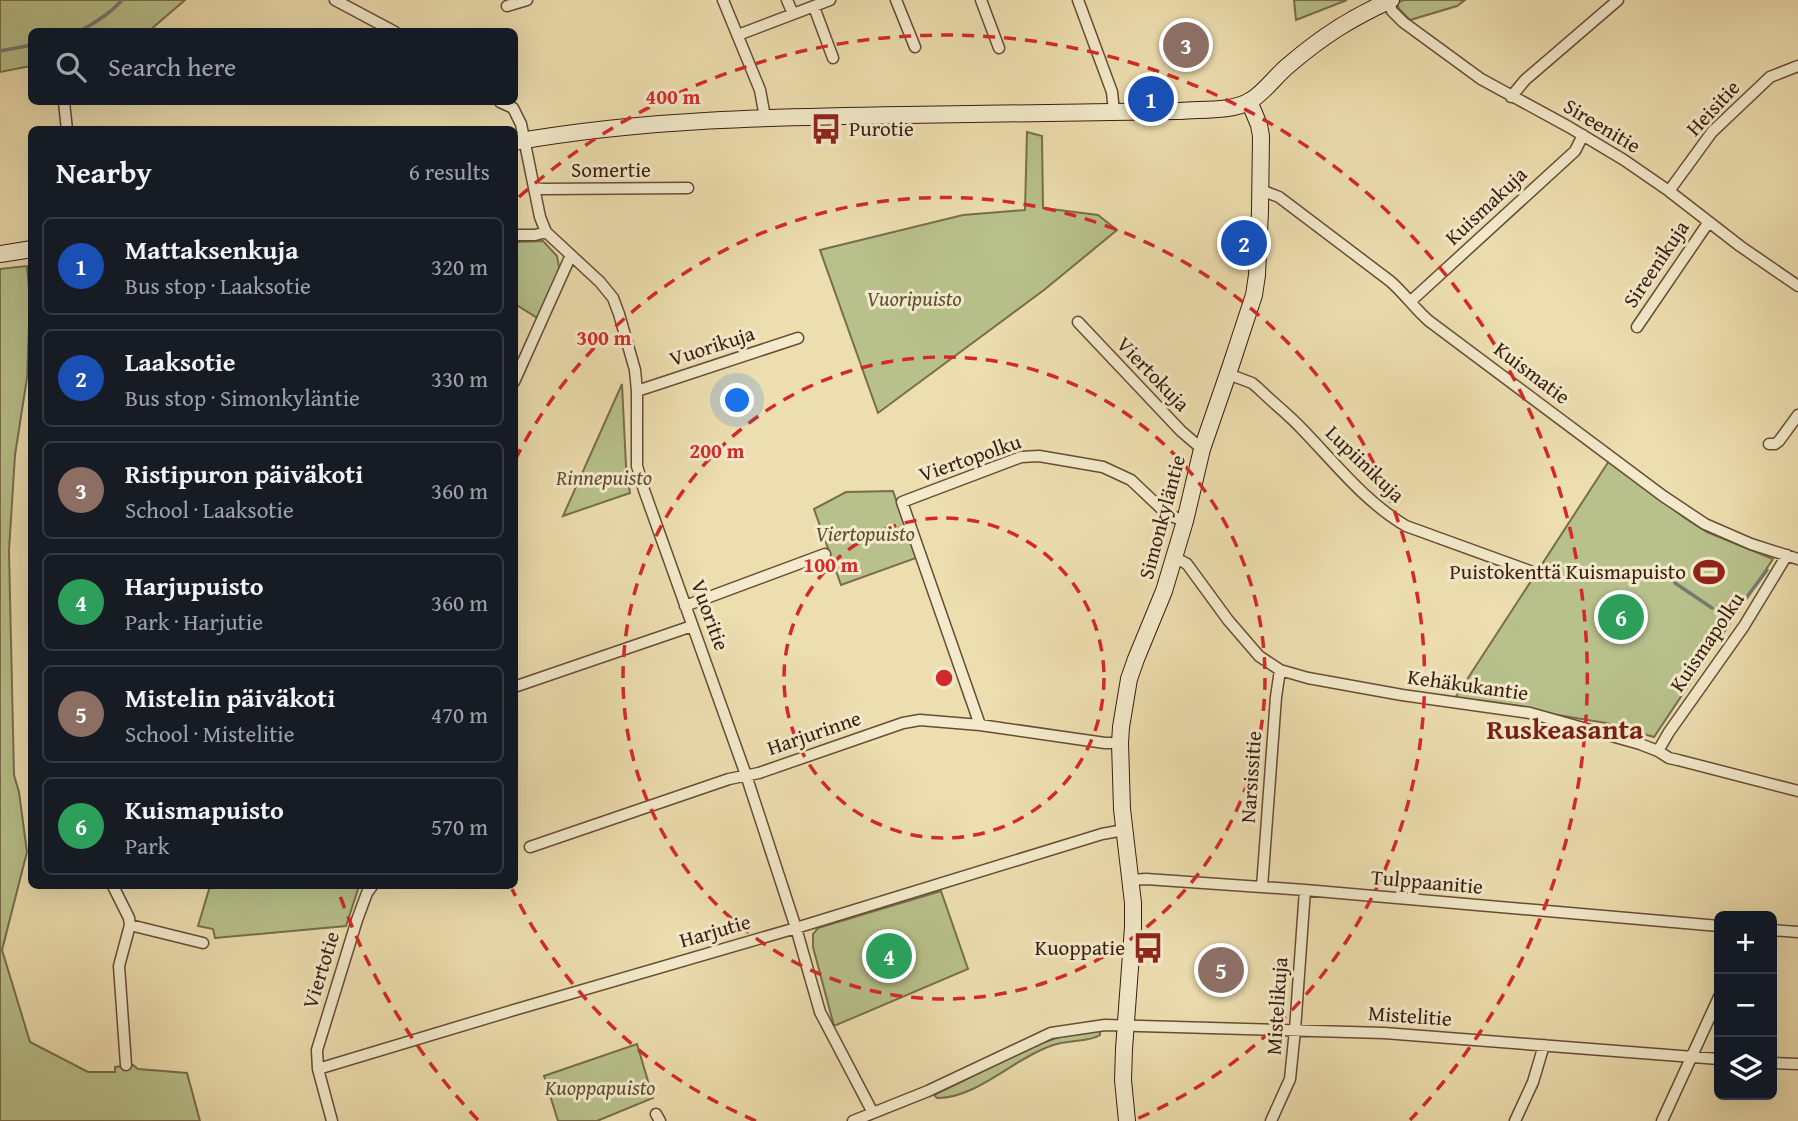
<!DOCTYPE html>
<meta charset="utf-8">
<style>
:root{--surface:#171b24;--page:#20242c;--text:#f1f3f6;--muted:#9ea1a6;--line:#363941;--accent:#c59692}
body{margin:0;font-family:"Gentium Book Plus",serif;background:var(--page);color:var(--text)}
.controls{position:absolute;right:21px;bottom:21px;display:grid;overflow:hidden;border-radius:10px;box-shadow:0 7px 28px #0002}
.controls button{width:63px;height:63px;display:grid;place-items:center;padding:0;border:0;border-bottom:2px solid var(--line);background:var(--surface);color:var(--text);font:35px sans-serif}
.you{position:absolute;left:738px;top:401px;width:24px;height:24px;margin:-18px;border:5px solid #fff;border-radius:50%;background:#1a73e8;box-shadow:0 0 0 10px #1a73e833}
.badge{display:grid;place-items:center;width:46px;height:46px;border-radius:50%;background:var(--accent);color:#fff;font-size:23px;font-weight:700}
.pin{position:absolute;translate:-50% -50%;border:4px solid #fff;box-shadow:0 2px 7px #0006}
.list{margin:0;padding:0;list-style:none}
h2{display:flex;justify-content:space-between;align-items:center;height:91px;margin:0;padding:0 28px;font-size:30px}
h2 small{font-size:23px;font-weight:400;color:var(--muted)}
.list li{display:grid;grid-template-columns:46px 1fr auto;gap:21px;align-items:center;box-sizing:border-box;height:98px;margin:0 14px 14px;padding:0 14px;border:2px solid var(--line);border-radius:10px}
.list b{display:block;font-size:26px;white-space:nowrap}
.list p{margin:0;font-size:23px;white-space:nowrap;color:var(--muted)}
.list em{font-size:23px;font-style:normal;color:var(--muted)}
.icon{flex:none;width:38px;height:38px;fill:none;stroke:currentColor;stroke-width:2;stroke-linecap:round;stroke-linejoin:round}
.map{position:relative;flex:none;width:1798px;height:1121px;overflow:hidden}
.search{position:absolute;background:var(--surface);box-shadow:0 7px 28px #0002;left:28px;top:28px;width:490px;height:77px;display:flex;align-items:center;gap:18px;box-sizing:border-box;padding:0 24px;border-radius:10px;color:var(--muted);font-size:26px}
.panel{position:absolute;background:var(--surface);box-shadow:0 7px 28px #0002;left:28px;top:126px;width:490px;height:763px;border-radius:10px}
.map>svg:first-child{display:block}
.green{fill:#b8c18b;stroke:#786e4c;stroke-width:2}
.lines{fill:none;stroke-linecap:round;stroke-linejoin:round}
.stream{stroke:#747b71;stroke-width:3.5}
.minor-casing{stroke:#664c36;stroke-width:13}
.secondary-casing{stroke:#391c0e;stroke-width:18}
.minor{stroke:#f3eacb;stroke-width:10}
.secondary{stroke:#f3eacb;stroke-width:16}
.ring{fill:none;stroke:#d62828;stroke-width:3.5;stroke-dasharray:12 9}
.labels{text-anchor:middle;stroke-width:6;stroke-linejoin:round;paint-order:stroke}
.street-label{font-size:21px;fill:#391c0e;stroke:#f3eacb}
.poi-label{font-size:21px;fill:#391c0e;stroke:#f3eacb;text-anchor:end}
.park-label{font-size:21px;font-style:italic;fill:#5f4e34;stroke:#f3eacb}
.district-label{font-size:28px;font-weight:bold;fill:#7a1f14;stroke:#f3eacb}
.centre{fill:#d62828;stroke:#f3eacb;stroke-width:3.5}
.ring-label{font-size:21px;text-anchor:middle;font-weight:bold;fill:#d62828;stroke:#f3eacb;stroke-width:6;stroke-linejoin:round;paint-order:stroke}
</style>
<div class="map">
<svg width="1798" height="1121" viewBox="0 0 1798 1121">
<rect width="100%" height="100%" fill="#eddeaf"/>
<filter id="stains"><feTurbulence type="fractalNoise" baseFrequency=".00286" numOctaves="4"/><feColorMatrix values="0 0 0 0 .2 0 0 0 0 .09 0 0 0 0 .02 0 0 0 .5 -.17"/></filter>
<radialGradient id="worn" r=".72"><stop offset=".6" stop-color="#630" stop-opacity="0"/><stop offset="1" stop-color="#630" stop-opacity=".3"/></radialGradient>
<path class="green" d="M0,0h185l-36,31 -117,1 -1,34 -31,6z
M1294,0h53l-51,20z
M1403,0h62l-8,6 -47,14 -11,-11 -2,-6z
M1027,132l15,4 1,72 55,7 19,15 -73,60 -166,123 -58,-163 143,-35 62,-5z
M543,241l14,15 3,16 -21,47 -24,-15v-62z
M27,266l3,34 -3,78 -12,77 -6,96 5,224 5,17 8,60 -25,98 28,92 58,30h27v-5l18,-2 5,4 49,4 13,48h-200v-852z
M622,384l4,82 4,27 -67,23z
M1609,461l76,57 22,14 66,27 -119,178 -48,-14 -151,-25z
M893,491l23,67 -75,27 -27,-76 32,-17z
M210,886h149l-13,40 -131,12 -2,-9 -15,-3z
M941,891l27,78 -134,57 -21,-79v-13l5,-6z
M1100,1031v4c-9,6 -22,5 -32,7 -9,1 -19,4 -27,8 -32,14 -69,49 -104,48l-2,-2 1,-2 102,-50 25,-8z
M637,1044l16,54 -56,23h-39l-14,-45z"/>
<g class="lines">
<path class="stream" d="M78,32c17,-9 32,-18 44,-32
M0,51l32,-6
M1675,583l37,25
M1741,605l26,-35
M1709,642l16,-26 9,-1"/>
<defs>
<path id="minor" d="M335,0l60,32
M723,0l37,90 5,27
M787,0l6,14
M896,0l19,47
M981,0l18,48
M1078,0l34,92 2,20
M1388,1l4,10 11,11 78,57 88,48 55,33 45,31 71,55 58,40
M507,6l20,-6
M814,7l19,51
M738,35l92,-35
M1511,97l14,-17 93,-80
M64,102l3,28
M500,102l13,6 8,16 19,93 6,15 54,50 13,16 6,16 16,56 2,21v75l7,24 102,285 50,153 24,84 53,101
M534,188l9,1 145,-1
M1261,190l18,7 111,84c14,12 25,28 39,40l234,175 42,28 46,20 47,15
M1669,191l43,-59 58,-55 28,-11
M514,235h21l11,-3
M1411,301l164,-150 8,-16
M1078,322l103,109 21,18
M1637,327l71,-104
M1228,374l24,9 6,5c14,14 30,26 44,41 33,34 63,73 104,97l124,45
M514,382l57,-127
M637,391l161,-53
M1769,444h6l4,-3 19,-26
M1174,557l13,7 41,56 31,36 21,14 28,8 94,17 128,18 110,31 18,7 11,7 9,2 120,31
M685,606l140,-52
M514,687l178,-61
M980,725l-78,-223 119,-45 18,-1 64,11 28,13 37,35 17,6
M1658,751l11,-19 75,-106 43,-71
M530,847l199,-68 30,-6 144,-50 17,-3 60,5 125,18h15
M1131,880l15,-1 159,11 414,36
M113,886l16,32 1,7 -11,41 7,99
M1262,887l14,-190 4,-27
M130,925l73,18
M1772,930l26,2
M1772,1063l26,1
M318,1069l196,-59 282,-82 306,-94 22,-4
M656,1114l4,7
M332,1121l-14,-52 -1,-19 40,-130 10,-27 5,-7
M853,1121l75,-30 123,-58 54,-8 279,8 335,26
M1271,1121l19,-42 5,-49 10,-140
M1515,1121l18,-39 11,-37
M1662,1121l57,-124"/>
<path id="secondary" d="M514,142c131,-23 259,-25 391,-27 91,-1 183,-3 275,-4 21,-2 51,1 70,-10 15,-9 26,-26 40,-37 33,-28 61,-46 101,-64
M0,254l32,-5
M1127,1121l-4,-41 1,-31 9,-122v-24l-11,-94 -2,-66 1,-16 8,-48 7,-20 28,-68 21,-70 17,-72 29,-84 23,-70 3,-20 3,-64 1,-75 -2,-11 -10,-24"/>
</defs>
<use href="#minor" class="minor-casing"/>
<use href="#secondary" class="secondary-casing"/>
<use href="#minor" class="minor"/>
<use href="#secondary" class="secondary"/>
</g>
<g class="ring">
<circle cx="944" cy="678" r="160"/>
<circle cx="944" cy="678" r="321"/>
<path d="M756 1121A481 481 0 0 1 512 889M515 460A481 481 0 1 1 1132 1121"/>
<path d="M478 1120A642 642 0 0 1 337 887M519 197A642 642 0 0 1 1410 1120"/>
</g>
<defs>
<symbol id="bus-bare" viewBox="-9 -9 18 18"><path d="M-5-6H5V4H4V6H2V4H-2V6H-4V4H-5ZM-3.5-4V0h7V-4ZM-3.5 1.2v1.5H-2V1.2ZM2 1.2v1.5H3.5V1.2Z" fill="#8f2418" stroke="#f3eacb" stroke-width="2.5" paint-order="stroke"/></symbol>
<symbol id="stadium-bare" viewBox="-9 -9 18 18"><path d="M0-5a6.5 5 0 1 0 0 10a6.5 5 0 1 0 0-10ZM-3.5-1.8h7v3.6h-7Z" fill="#8f2418" stroke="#f3eacb" stroke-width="2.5" paint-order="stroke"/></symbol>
</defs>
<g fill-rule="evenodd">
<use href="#bus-bare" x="804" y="107" width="44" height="44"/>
<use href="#stadium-bare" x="1687" y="550" width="44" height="44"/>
<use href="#bus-bare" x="1126" y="926" width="44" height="44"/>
</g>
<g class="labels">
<g class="street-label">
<text transform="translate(1713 108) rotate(-47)" y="7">Heisitie</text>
<text transform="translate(1602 126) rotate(31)" y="7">Sireenitie</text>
<text x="611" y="177">Somertie</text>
<text transform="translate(1486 206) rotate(-43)" y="7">Kuismakuja</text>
<text transform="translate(1656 264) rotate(-56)" y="7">Sireenikuja</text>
<text transform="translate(712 346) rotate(-18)" y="7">Vuorikuja</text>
<text transform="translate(1532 373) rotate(37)" y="7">Kuismatie</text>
<text transform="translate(1153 374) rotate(46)" y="7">Viertokuja</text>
<text transform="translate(970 458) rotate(-19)" y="7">Viertopolku</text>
<text transform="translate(1365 464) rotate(44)" y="7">Lupiinikuja</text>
<text transform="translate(1162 517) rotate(-75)" y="7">Simonkyläntie</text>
<text transform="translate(710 615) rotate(70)" y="7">Vuoritie</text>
<text transform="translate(1707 642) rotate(-56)" y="7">Kuismapolku</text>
<text transform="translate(1468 685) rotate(8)" y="7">Kehäkukantie</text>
<text transform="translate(814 733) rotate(-19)" y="7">Harjurinne</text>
<text transform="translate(1251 777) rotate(-86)" y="7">Narsissitie</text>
<text transform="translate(1427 882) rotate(5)" y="7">Tulppaanitie</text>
<text transform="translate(715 931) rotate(-16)" y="7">Harjutie</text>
<text transform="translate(321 970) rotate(-73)" y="7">Viertotie</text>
<text transform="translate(1277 1006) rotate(-86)" y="7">Mistelikuja</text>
<text transform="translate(1410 1016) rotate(4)" y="7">Mistelitie</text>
</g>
<g class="poi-label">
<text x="849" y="136" text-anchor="start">Purotie</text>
<text x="1686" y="579">Puistokenttä Kuismapuisto</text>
<text x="1125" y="955">Kuoppatie</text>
</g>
<g class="park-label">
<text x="914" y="306">Vuoripuisto</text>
<text x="604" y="485">Rinnepuisto</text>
<text x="865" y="541">Viertopuisto</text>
<text x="600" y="1095">Kuoppapuisto</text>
</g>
<g class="district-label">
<text x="1565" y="739">Ruskeasanta</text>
</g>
</g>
<circle cx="944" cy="678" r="10" class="centre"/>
<g class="ring-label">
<text x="673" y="104">400 m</text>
<text x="604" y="345">300 m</text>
<text x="717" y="458">200 m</text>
<text x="831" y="572">100 m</text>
</g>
<rect width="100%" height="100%" filter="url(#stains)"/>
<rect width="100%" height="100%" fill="url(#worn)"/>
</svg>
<div class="controls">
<button>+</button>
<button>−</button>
<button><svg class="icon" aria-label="layers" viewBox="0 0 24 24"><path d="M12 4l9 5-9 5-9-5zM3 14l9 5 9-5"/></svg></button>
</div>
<div class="you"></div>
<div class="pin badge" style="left:1151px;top:99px;background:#1a4fb4">1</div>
<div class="pin badge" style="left:1244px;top:243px;background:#1a4fb4">2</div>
<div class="pin badge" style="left:1186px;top:45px;background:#8d6e63">3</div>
<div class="pin badge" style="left:889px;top:956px;background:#2e9e5b">4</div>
<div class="pin badge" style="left:1221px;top:970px;background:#8d6e63">5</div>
<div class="pin badge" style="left:1621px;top:617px;background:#2e9e5b">6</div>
<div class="search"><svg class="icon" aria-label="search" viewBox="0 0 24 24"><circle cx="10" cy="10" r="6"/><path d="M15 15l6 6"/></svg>Search here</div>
<section class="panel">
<h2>Nearby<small>6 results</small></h2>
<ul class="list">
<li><span class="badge" style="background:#1a4fb4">1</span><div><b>Mattaksenkuja</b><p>Bus stop · Laaksotie</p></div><em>320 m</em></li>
<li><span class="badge" style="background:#1a4fb4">2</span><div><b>Laaksotie</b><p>Bus stop · Simonkyläntie</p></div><em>330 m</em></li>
<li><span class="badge" style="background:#8d6e63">3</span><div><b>Ristipuron päiväkoti</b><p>School · Laaksotie</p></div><em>360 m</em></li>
<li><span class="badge" style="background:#2e9e5b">4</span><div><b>Harjupuisto</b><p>Park · Harjutie</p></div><em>360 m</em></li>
<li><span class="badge" style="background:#8d6e63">5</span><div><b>Mistelin päiväkoti</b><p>School · Mistelitie</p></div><em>470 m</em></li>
<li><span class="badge" style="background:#2e9e5b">6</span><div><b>Kuismapuisto</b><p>Park</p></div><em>570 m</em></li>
</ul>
</section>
</div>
